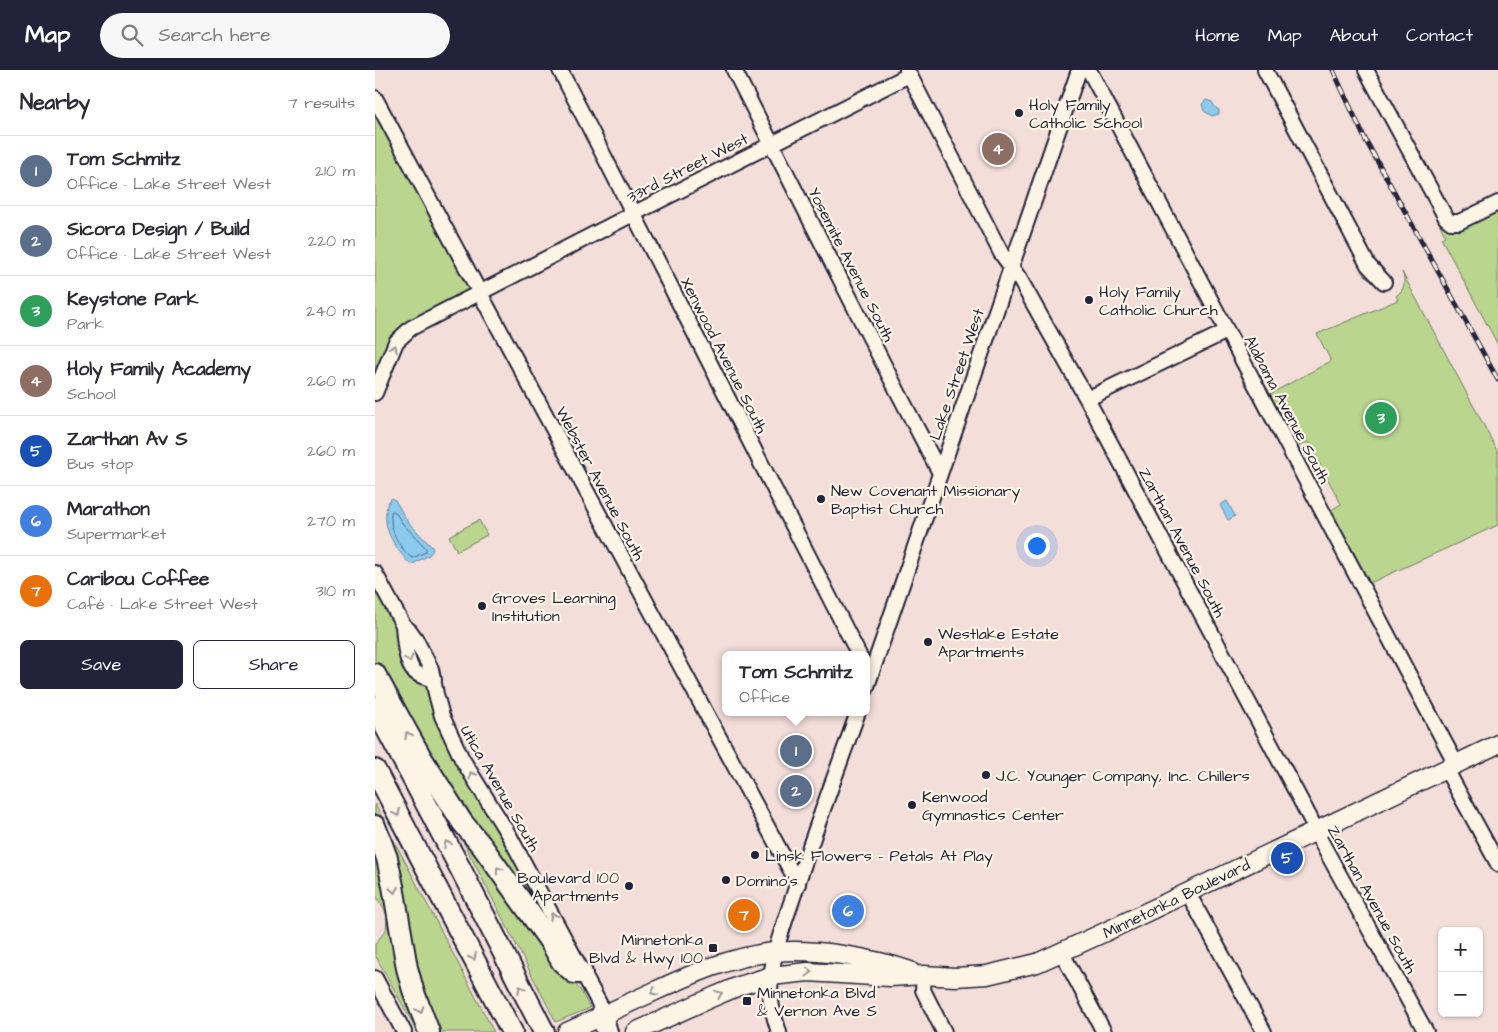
<!DOCTYPE html>
<meta charset="utf-8">
<style>
:root{--surface:#fff;--page:#f7f7f7;--text:#2b2b33;--muted:#7c7c81;--line:#e1e1e2;--accent:#22223b}
body{margin:0;font-family:"Architects Daughter",sans-serif;background:var(--page);color:var(--text)}
.controls{position:absolute;right:15px;bottom:15px;display:grid;overflow:hidden;border-radius:8px;box-shadow:0 1px 4px #0004}
.controls button{width:45px;height:45px;display:grid;place-items:center;padding:0;border:0;border-bottom:1px solid var(--line);background:var(--surface);color:var(--text);font:25px sans-serif}
.you{position:absolute;left:661px;top:475px;width:18px;height:18px;margin:-12px;border:4px solid #fff;border-radius:50%;background:#1a73e8;box-shadow:0 0 0 8px #1a73e833}
.badge{display:grid;place-items:center;width:32px;height:32px;border-radius:50%;background:var(--accent);color:#fff;font-size:16px;font-weight:700}
.pin{position:absolute;translate:-50% -50%;border:2px solid #fff;box-shadow:0 1px 5px #0006}
.popup{position:absolute;left:347px;top:581px;width:148px;height:65px;box-sizing:border-box;display:grid;place-content:center;border-radius:8px;background:var(--surface);filter:drop-shadow(0 1px 4px #0005);font-size:16px;white-space:nowrap;color:var(--muted)}
.popup b{font-size:19px;color:var(--text)}
.popup::after{content:'';position:absolute;left:50%;top:100%;margin-left:-10px;border:10px solid transparent;border-top-color:var(--surface)}
.list{margin:0;padding:0;list-style:none}
h2{display:flex;justify-content:space-between;align-items:center;height:65px;margin:0;padding:0 20px;font-size:21px}
h2 small{font-size:16px;font-weight:400;color:var(--muted)}
.list li{display:grid;grid-template-columns:32px 1fr auto;gap:15px;align-items:center;box-sizing:border-box;height:70px;padding:0 20px;border-top:1px solid var(--line)}
.list b{display:block;font-size:19px;white-space:nowrap}
.list p{margin:0;font-size:16px;white-space:nowrap;color:var(--muted)}
.list em{font-size:16px;font-style:normal;color:var(--muted)}
.actions{display:flex;gap:10px;padding:15px 20px}
.actions a{flex:1;padding:11px 0;border:1px solid var(--accent);border-radius:8px;text-align:center;font-size:18px;color:var(--accent)}
.actions .main{background:var(--accent);color:#fff}
.icon{flex:none;width:28px;height:28px;fill:none;stroke:currentColor;stroke-width:2;stroke-linecap:round;stroke-linejoin:round}
.map{position:relative;flex:none;width:1123px;height:962px;overflow:hidden}
header{display:flex;align-items:center;gap:30px;box-sizing:border-box;height:70px;padding:0 25px;background:var(--accent);color:#fff}
header strong{font-size:24px}
nav{display:flex;gap:28px;margin-inline-start:auto;font-size:18px}
.search{width:350px;height:45px;background:var(--page);display:flex;align-items:center;gap:12px;box-sizing:border-box;padding:0 18px;border-radius:28px;color:var(--muted);font-size:19px}
main{display:flex}
aside{flex:1;background:var(--surface)}
.map>svg:first-child{display:block}
.green{fill:#b9d58e;stroke:#6e7c64}
.water{fill:#8ccbed;stroke:#6287a6}
.lines{fill:none;stroke-linecap:round;stroke-linejoin:round}
.shore{stroke:#4c6682;stroke-width:1}
.minor-casing{stroke:#22223b;stroke-width:18}
.major-casing{stroke:#22223b;stroke-width:21}
.highway-casing{stroke:#22223b;stroke-width:24}
.minor{stroke:#fcf5e5;stroke-width:14}
.major{stroke:#fcf5e5;stroke-width:18}
.highway{stroke:#fcf5e5;stroke-width:20}
.rail-casing{stroke:#22223b;stroke-width:5}
.rail{stroke:#fcf5e5;stroke-width:3;stroke-dasharray:9;stroke-linecap:butt}
.oneway{stroke:#9a9698}
.poi-dot{fill:#22223b;stroke:#fcf5e5;stroke-width:2}
.labels{text-anchor:middle;stroke-width:4.5;stroke-linejoin:round;paint-order:stroke}
.poi-label{font-size:16px;fill:#22223b;stroke:#fcf5e5;text-anchor:start}
.street-label{font-size:16px;fill:#22223b;stroke:#fcf5e5}
</style>
<header>
<strong>Map</strong>
<div class="search"><svg class="icon" aria-label="search" viewBox="0 0 24 24"><circle cx="10" cy="10" r="6"/><path d="M15 15l6 6"/></svg>Search here</div>
<nav><a>Home</a><a>Map</a><a>About</a><a>Contact</a></nav>
</header>
<main>
<aside>
<h2>Nearby<small>7 results</small></h2>
<ul class="list">
<li><span class="badge" style="background:#5c6f8a">1</span><div><b>Tom Schmitz</b><p>Office · Lake Street West</p></div><em>210 m</em></li>
<li><span class="badge" style="background:#5c6f8a">2</span><div><b>Sicora Design / Build</b><p>Office · Lake Street West</p></div><em>220 m</em></li>
<li><span class="badge" style="background:#2e9e5b">3</span><div><b>Keystone Park</b><p>Park</p></div><em>240 m</em></li>
<li><span class="badge" style="background:#8d6e63">4</span><div><b>Holy Family Academy</b><p>School</p></div><em>260 m</em></li>
<li><span class="badge" style="background:#1a4fb4">5</span><div><b>Zarthan Av S</b><p>Bus stop</p></div><em>260 m</em></li>
<li><span class="badge" style="background:#3f7fe0">6</span><div><b>Marathon</b><p>Supermarket</p></div><em>270 m</em></li>
<li><span class="badge" style="background:#e8710a">7</span><div><b>Caribou Coffee</b><p>Café · Lake Street West</p></div><em>310 m</em></li>
</ul>
<div class="actions"><a class="main">Save</a><a>Share</a></div>
</aside>
<div class="map">
<svg width="1123" height="962" viewBox="0 0 1123 962">
<rect width="100%" height="100%" fill="#f4deda"/>
<filter id="ink" filterUnits="userSpaceOnUse"><feTurbulence type="fractalNoise" baseFrequency=".02" numOctaves="2"/><feDisplacementMap in="SourceGraphic" scale="10" xChannelSelector="R" yChannelSelector="G"/><feConvolveMatrix kernelMatrix="1 2 1 2 8 2 1 2 1" color-interpolation-filters="sRGB"/></filter>
<g filter="url(#ink)">
<path class="green" d="M0,40l93,176 -1,4 -3,3 -48,27 -41,62z
M1123,140v135l-57,-107 4,-2 -7,-16 6,6 10,3z
M1027,202l96,180v73l-128,58 -39,-73 10,-6 -33,-62 -11,5 -27,-53 61,-33 -14,-27 81,-34 -2,-4c9,-7 10,-14 6,-24z
M104,450l8,15 -30,16 -8,-15z
M0,510l26,55 27,49 136,260 -5,3 -144,-209 -40,-77z
M0,734l119,228h-57l-11,-24 -45,-178 -6,-14z
M79,754l25,27 103,142 8,15 -34,14z
M0,770l47,192h-6l-5,-12 -36,-65v-11l11,-14 1,-12 -1,-5 -11,-19z"/>
<path class="water" d="M831,30l6,2 3,5 4,3v4l-7,2 -8,-5 -2,-7z
M17,428l3,2 12,21 25,26 1,3 -4,5 -16,9h-3l-3,-3c-12,-15 -23,-29 -21,-49 1,-6 1,-10 6,-14z
M852,431l8,15 -7,4 -8,-15z"/>
<g class="lines">
<path class="shore" d="M18,441l2,1 8,12 23,24v4l-14,6c-13,-10 -23,-28 -21,-46z"/>
<defs>
<path id="minor" d="M185,0l299,585
M359,0l153,301 53,102
M532,0l94,183 18,25 68,121 223,419 9,20 107,194
M714,0l367,694
M890,0l103,195 16,17
M991,0l80,148 5,4h8l39,-19
M0,28l423,786
M0,323l21,-51 15,-14 222,-114 276,-139
M712,329l140,-68
M0,503l28,52 7,6 5,7 16,31 5,25 6,22 20,43 48,78 89,166 3,13
M28,555c1,13 2,32 9,44 5,7 14,8 22,11
M491,619l213,-619
M1071,699l52,95
M813,823l76,139
M687,883l42,79
M549,905l-1,15 21,42
M0,908l29,54
M404,962c-4,-12 -9,-28 -9,-41 1,-36 15,-69 26,-103 19,-59 41,-117 62,-176"/>
<path id="major" d="M192,962c29,-13 57,-27 86,-40 39,-18 79,-36 122,-40 39,-4 99,6 135,19
M260,962l78,-35 26,-11 32,-10 37,-4 82,5 34,-2 31,2 32,-2 50,-12 66,-30 395,-189"/>
<path id="highway" d="M0,604l46,83 41,65 20,24 69,97 11,19 12,11h8
M0,637l85,161 84,164
M0,700l137,262
M0,756l12,32 6,28 14,82 6,22 16,42
M227,946l5,16"/>
</defs>
<use href="#minor" class="minor-casing"/>
<use href="#major" class="major-casing"/>
<use href="#highway" class="highway-casing"/>
<use href="#minor" class="minor"/>
<use href="#major" class="major"/>
<use href="#highway" class="highway"/>
<defs>
<path id="rail" d="M958,0l32,69 133,241"/>
</defs>
<use href="#rail" class="rail-casing"/>
<use href="#rail" class="rail"/>
</g>
<defs><path id="oneway-chevron" d="M-2-3.5L2.5 0L-2 3.5" fill="none" stroke-width="1.6" stroke-linecap="round" stroke-linejoin="round" transform="scale(1.25)"/></defs>
<g class="oneway">
<use href="#oneway-chevron" transform="translate(19 278) rotate(-63)"/>
<use href="#oneway-chevron" transform="translate(34 589) rotate(73)"/>
<use href="#oneway-chevron" transform="translate(33 665) rotate(-119)"/>
<use href="#oneway-chevron" transform="translate(97 705) rotate(-122)"/>
<use href="#oneway-chevron" transform="translate(22 743) rotate(62)"/>
<use href="#oneway-chevron" transform="translate(72 774) rotate(-118)"/>
<use href="#oneway-chevron" transform="translate(124 800) rotate(-125)"/>
<use href="#oneway-chevron" transform="translate(19 820) rotate(80)"/>
<use href="#oneway-chevron" transform="translate(178 846) rotate(-118)"/>
<use href="#oneway-chevron" transform="translate(98 887) rotate(63)"/>
<use href="#oneway-chevron" transform="translate(434 902) rotate(1)"/>
<use href="#oneway-chevron" transform="translate(146 919) rotate(-117)"/>
<use href="#oneway-chevron" transform="translate(279 922) rotate(155)"/>
<use href="#oneway-chevron" transform="translate(344 924) rotate(-22)"/>
<use href="#oneway-chevron" transform="translate(45 940) rotate(70)"/>
</g>
</g>
<g class="poi-dot">
<circle cx="644" cy="43" r="5"/>
<circle cx="714" cy="230" r="5"/>
<circle cx="446" cy="429" r="5"/>
<circle cx="107" cy="536" r="5"/>
<circle cx="553" cy="572" r="5"/>
<circle cx="611" cy="705" r="5"/>
<circle cx="537" cy="735" r="5"/>
<circle cx="380" cy="785" r="5"/>
<circle cx="351" cy="810" r="5"/>
<circle cx="254" cy="816" r="5"/>
<rect x="333" y="873" width="10" height="10" rx="2.5"/>
<rect x="367" y="926" width="10" height="10" rx="2.5"/>
</g>
<g class="labels">
<g class="poi-label">
<text x="654" y="40">Holy Family<tspan x="654" dy="18">Catholic School</tspan></text>
<text x="724" y="227">Holy Family<tspan x="724" dy="18">Catholic Church</tspan></text>
<text x="456" y="426">New Covenant Missionary<tspan x="456" dy="18">Baptist Church</tspan></text>
<text x="117" y="533">Groves Learning<tspan x="117" dy="18">Institution</tspan></text>
<text x="563" y="569">Westlake Estate<tspan x="563" dy="18">Apartments</tspan></text>
<text x="621" y="711">J.C. Younger Company, Inc. Chillers</text>
<text x="547" y="732">Kenwood<tspan x="547" dy="18">Gymnastics Center</tspan></text>
<text x="390" y="791">Linsk Flowers - Petals At Play</text>
<text x="244" y="813" text-anchor="end">Boulevard 100<tspan x="244" dy="18">Apartments</tspan></text>
<text x="361" y="816">Domino's</text>
<text x="328" y="875" text-anchor="end">Minnetonka<tspan x="328" dy="18">Blvd &amp; Hwy 100</tspan></text>
<text x="382" y="928">Minnetonka Blvd<tspan x="382" dy="18">&amp; Vernon Ave S</tspan></text>
</g>
<g class="street-label">
<text transform="translate(312 97) rotate(-27)" y="6">33rd Street West</text>
<text transform="translate(477 194) rotate(63)" y="6">Yosemite Avenue South</text>
<text transform="translate(350 285) rotate(63)" y="6">Xenwood Avenue South</text>
<text transform="translate(581 304) rotate(-71)" y="6">Lake Street West</text>
<text transform="translate(913 339) rotate(62)" y="6">Alabama Avenue South</text>
<text transform="translate(226 413) rotate(62)" y="6">Webster Avenue South</text>
<text transform="translate(808 472) rotate(62)" y="6">Zarthan Avenue South</text>
<text transform="translate(126 718) rotate(60)" y="6">Utica Avenue South</text>
<text transform="translate(801 828) rotate(-26)" y="6">Minnetonka Boulevard</text>
<text transform="translate(998 829) rotate(61)" y="6">Zarthan Avenue South</text>
</g>
</g>
</svg>
<div class="controls">
<button>+</button>
<button>−</button>
</div>
<div class="you"></div>
<div class="pin badge" style="left:421px;top:681px;background:#5c6f8a">1</div>
<div class="popup"><b>Tom Schmitz</b>Office</div>
<div class="pin badge" style="left:421px;top:721px;background:#5c6f8a">2</div>
<div class="pin badge" style="left:1006px;top:348px;background:#2e9e5b">3</div>
<div class="pin badge" style="left:623px;top:79px;background:#8d6e63">4</div>
<div class="pin badge" style="left:912px;top:788px;background:#1a4fb4">5</div>
<div class="pin badge" style="left:473px;top:841px;background:#3f7fe0">6</div>
<div class="pin badge" style="left:369px;top:845px;background:#e8710a">7</div>
</div>
</main>
